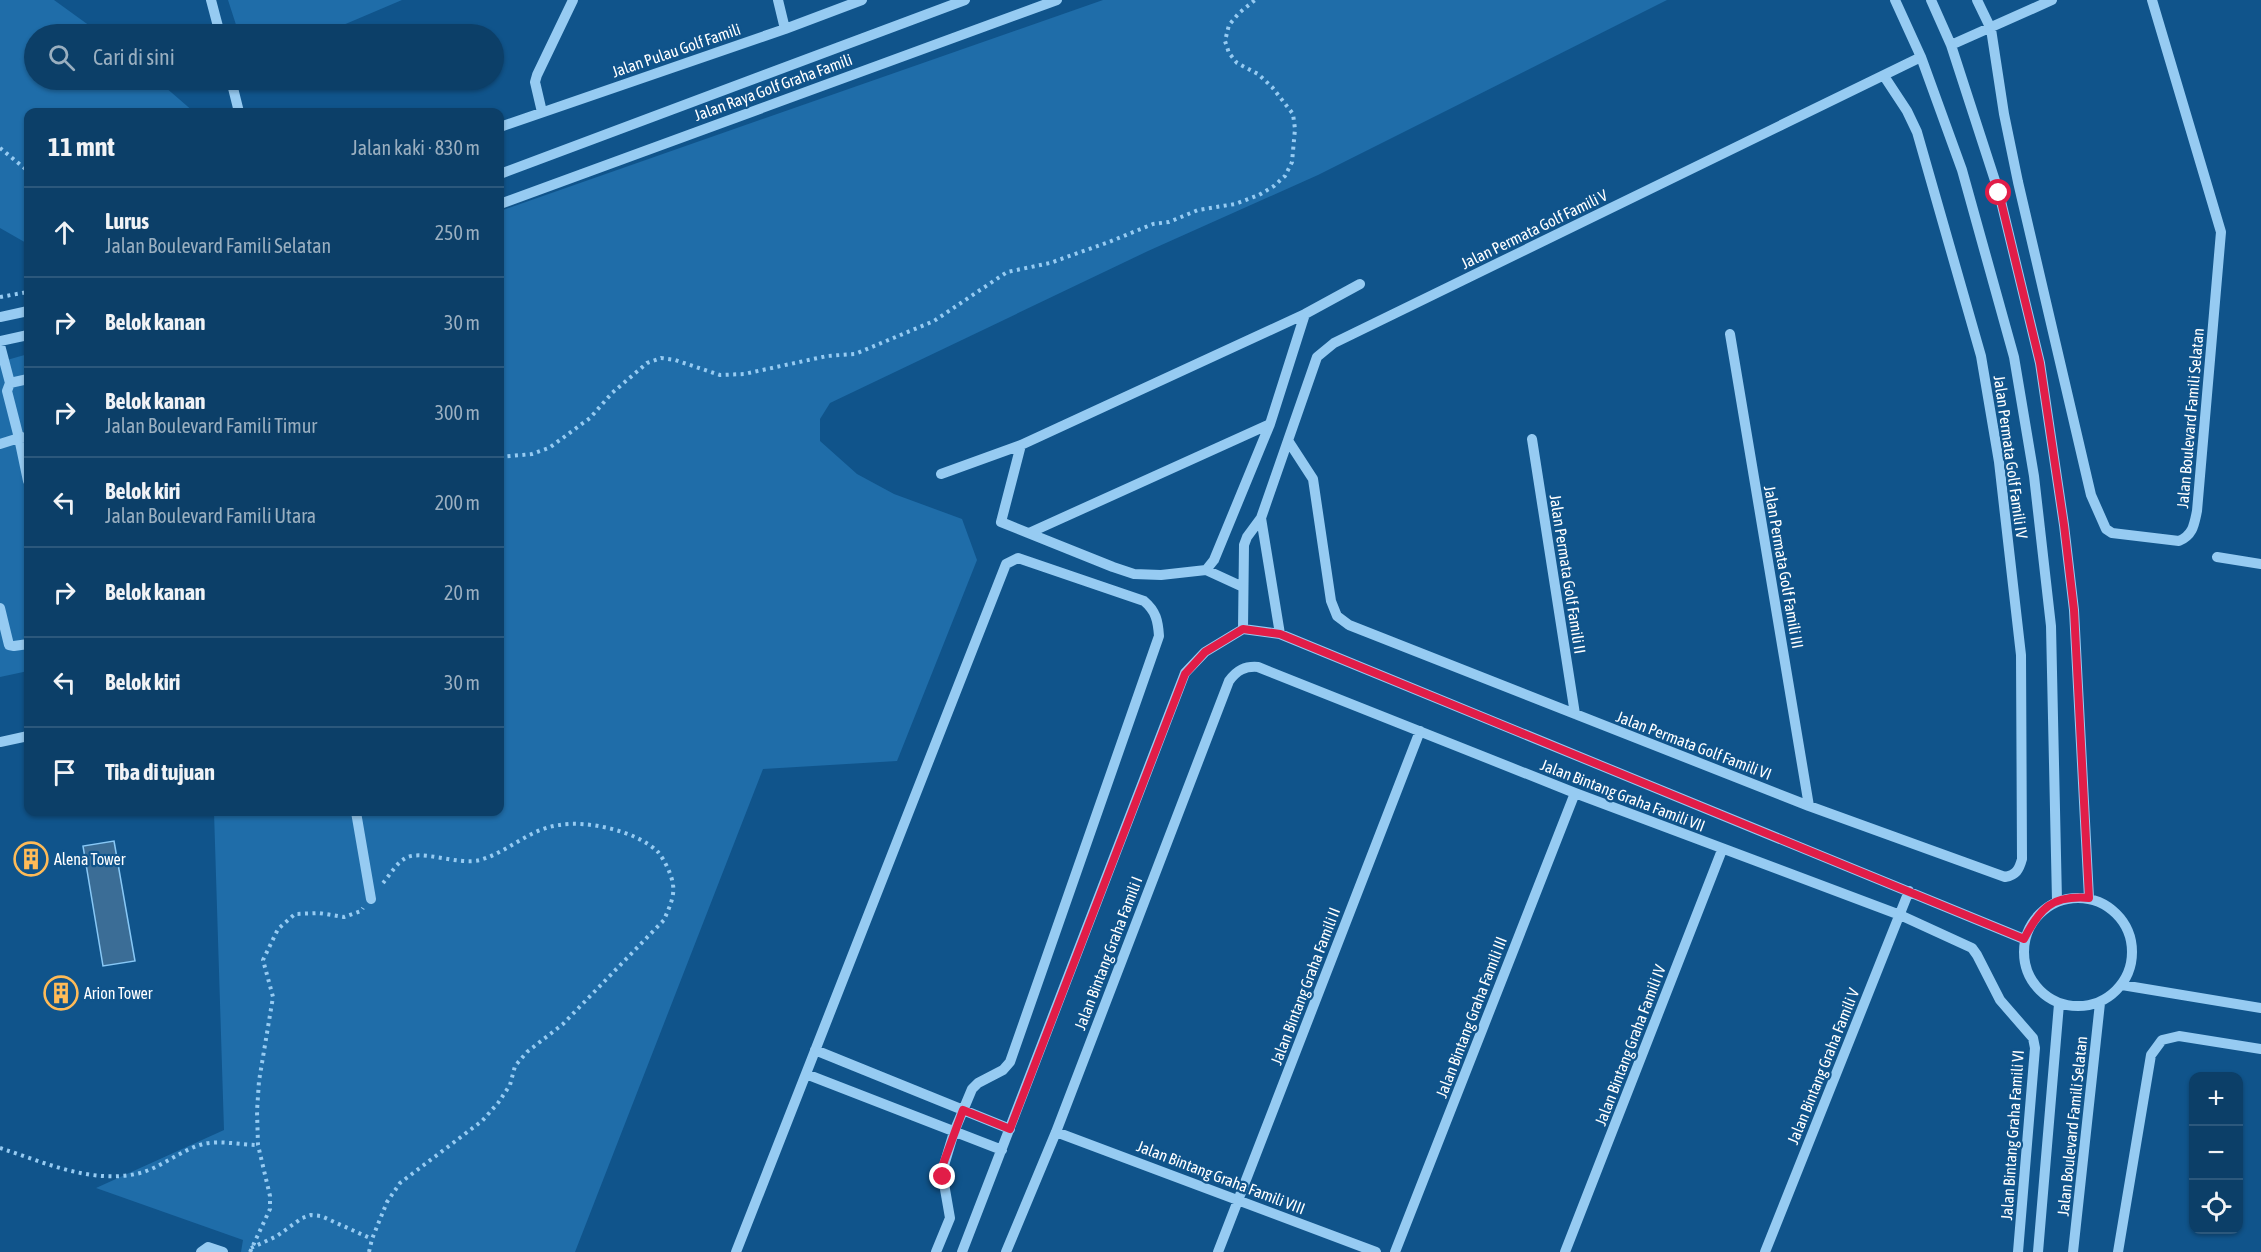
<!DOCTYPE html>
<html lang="id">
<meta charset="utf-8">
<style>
:root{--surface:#0c3f68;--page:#15466e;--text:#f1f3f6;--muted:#9aafc0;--line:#2c587c}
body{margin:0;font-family:"Asap Condensed",sans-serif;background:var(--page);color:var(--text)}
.controls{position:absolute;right:18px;bottom:18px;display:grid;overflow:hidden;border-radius:12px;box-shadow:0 2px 4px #0004}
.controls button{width:54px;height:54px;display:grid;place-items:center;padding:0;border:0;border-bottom:2px solid var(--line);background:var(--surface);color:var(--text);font:30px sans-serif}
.stop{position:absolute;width:18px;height:18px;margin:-14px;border:4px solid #e11d48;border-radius:50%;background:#fff}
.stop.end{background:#e11d48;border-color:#fff;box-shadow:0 2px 6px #0008}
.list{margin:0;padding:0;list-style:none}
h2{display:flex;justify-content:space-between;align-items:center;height:78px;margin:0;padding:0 24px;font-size:26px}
h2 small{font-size:20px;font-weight:400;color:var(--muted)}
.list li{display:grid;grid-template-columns:39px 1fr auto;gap:18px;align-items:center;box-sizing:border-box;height:90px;padding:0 24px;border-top:2px solid var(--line)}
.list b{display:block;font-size:22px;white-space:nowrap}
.list p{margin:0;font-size:20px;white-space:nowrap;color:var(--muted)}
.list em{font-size:20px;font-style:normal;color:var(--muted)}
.icon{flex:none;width:33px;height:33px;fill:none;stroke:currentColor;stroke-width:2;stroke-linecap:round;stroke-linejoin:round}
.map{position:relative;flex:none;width:2261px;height:1252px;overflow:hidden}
.search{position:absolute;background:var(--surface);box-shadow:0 2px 4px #0004;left:24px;top:24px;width:480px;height:66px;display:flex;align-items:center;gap:15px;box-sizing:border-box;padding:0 21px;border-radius:33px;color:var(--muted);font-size:22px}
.panel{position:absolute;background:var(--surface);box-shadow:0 2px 4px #0004;left:24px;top:108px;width:480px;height:708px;border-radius:12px}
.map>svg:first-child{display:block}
.green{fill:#1f6da9}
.water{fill:#3b6d96;stroke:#88c8f6;stroke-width:1.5}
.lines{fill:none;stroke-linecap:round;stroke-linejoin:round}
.path{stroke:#96cbf2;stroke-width:4;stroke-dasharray:3 4.5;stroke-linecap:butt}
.minor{stroke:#96cbf2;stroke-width:10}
.route{stroke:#e11d48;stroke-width:8}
.labels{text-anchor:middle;stroke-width:4.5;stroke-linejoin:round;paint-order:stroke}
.street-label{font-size:16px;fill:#fff;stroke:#10548b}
.poi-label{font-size:16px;fill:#fff;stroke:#10548b;text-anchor:start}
</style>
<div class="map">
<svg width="2261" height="1252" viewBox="0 0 2261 1252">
<rect width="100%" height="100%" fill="#10548b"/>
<path class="green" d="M0,0h54l47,34h-67v46h123l37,32h-166v132l-28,-16z
M228,0h174l-80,34h-83z
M1103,0h564l-349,175 -170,76 -318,152 -10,16v22l37,33 37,20 68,25 15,41 -80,201 -134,8 -188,483h-334l2,-12 -147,-52 128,-58 -10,-318h286v-601z
M28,354v317l-28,6v-315z"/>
<path class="water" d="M114,841l21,120 -32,5 -20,-120z"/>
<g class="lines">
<path class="path" d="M0,148l28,23
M0,297l28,-5
M500,457l32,-3 17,-6 41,-30 22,-25 35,-30 14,-5 14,2 45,15 24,-1 83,-18 28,-2 79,-33 73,-49 43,-9 59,-21 44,-18 16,-2 29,-12 37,-6 24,-9 15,-9 11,-10 7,-14 3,-33 -2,-15 -21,-27 -14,-13 -21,-11 -8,-10 -4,-12 4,-16 10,-12 16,-13
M0,1148c43,14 93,37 140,25 22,-6 41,-23 63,-29 17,-4 38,1 55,1
M251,1248l26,-12 25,-18 9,-3 10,1 51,23
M250,1252l20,-43v-13l-12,-51 -1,-34 2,-30 14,-84 -10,-37 15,-31 17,-15 24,-1 25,4 17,-6 2,-3
M369,1252l3,-13 15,-37 13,-19 82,-62 16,-18 12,-18 5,-19 12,-14 36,-28 101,-104c4,-10 11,-23 9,-35 -1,-10 -9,-26 -15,-33 -21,-21 -71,-32 -99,-27 -30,4 -51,27 -79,35 -22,6 -61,-12 -76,-1 -8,5 -15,17 -21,24"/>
<path class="minor" d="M211,0l9,34
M778,0l7,29
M1895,0l26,57 41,113 52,187 20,119 17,150 6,275
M1931,0l20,45 48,148 41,170 24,162 10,85 15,288
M1977,0l14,29 13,85 14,68 73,313 15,34 6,4 67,8c14,-6 15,-16 18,-30l24,-279 -69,-232
M1951,45l101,-45
M231,80l8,32
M542,112l-7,-30 2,-7 36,-75
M500,127l285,-98 77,-29
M500,174l465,-174
M500,204l557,-204
M0,317l28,-6
M1730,334l79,472
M0,341l28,-6
M0,345l10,38
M28,379l-18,4 -3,8 12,47 9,-1
M1532,439l43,275
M1289,442l24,37 18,122 6,15 12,9 460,181 196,71c11,-2 14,-7 17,-18l-1,-204 -22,-193 -18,-106 -64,-224 -10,-21 -23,-35
M0,444l19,-6 9,43
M1021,445l-20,77 112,45 21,7 27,1 45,-5 8,-10 56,-136
M941,474l80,-29 284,-131 55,-30
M1261,518l19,116
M1029,533l241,-109 35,-110
M2217,557l44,7
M1206,570l37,17
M0,608l9,37 5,1 14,-2
M1243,629l1,-84 3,-8 14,-19 56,-161 17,-14 587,-286
M1243,629l37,5 744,305
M0,742l28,-6
M356,812l15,87
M2024 952a54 54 0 1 1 108 0a54 54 0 1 1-108 0Z
M2122,985l139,23
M815,1050l195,79
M806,1074l196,76
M1056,1132l320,120
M201,1252l7,-5 15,5
M736,1252l270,-688 12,-6 126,43c12,10 14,20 15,35l-149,426 -7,8 -25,13 -6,6 -18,43 -12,40 8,46 -14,34
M962,1252l223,-579 20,-21 38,-23
M1006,1252l50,-120 173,-451c8,-11 16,-15 29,-14l317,126 325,122 72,33 5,7 23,45 33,38 2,10 -17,204
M1218,1252l202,-521
M1395,1252l180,-459
M1565,1252l157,-402
M1765,1252l144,-361
M2038,1252l21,-248
M2073,1252l27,-249
M2118,1252l33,-197 11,-15 17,-4 82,13"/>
</g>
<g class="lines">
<path class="route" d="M943,1177l-1,-10 21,-57 47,19 175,-455 20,-22 38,-23 37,5 744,305c16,-31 28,-44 65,-41l-15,-288 -10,-85 -24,-162 -41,-170"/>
</g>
<defs>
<symbol id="building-ring" viewBox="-11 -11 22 22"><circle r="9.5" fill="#10548b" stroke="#ffbb57" stroke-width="1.5"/><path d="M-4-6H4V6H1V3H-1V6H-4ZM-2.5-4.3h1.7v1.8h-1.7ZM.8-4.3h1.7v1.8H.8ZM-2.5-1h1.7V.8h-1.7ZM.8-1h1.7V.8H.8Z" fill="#ffbb57"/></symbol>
</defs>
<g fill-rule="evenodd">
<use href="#building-ring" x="12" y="840" width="38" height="38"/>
<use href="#building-ring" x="42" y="974" width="38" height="38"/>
</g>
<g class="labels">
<g class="street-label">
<text transform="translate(676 50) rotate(-19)" y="6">Jalan Pulau Golf Famili</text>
<text transform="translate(773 87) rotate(-20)" y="6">Jalan Raya Golf Graha Famili</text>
<text transform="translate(1534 229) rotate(-26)" y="6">Jalan Permata Golf Famili V</text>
<text transform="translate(2190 418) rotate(-85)" y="6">Jalan Boulevard Famili Selatan</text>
<text transform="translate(2011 457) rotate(82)" y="6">Jalan Permata Golf Famili IV</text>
<text transform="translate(1784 567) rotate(80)" y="6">Jalan Permata Golf Famili III</text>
<text transform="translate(1568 574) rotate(81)" y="6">Jalan Permata Golf Famili II</text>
<text transform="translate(1694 745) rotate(21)" y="6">Jalan Permata Golf Famili VI</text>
<text transform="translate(1623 795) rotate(21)" y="6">Jalan Bintang Graha Famili VII</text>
<text transform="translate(1108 953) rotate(-69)" y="6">Jalan Bintang Graha Famili I</text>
<text transform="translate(1305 986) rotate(-69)" y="6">Jalan Bintang Graha Famili II</text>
<text transform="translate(1471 1017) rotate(-69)" y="6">Jalan Bintang Graha Famili III</text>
<text transform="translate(1630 1045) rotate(-69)" y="6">Jalan Bintang Graha Famili IV</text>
<text transform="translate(1823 1066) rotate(-68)" y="6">Jalan Bintang Graha Famili V</text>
<text transform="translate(2072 1126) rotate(-84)" y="6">Jalan Boulevard Famili Selatan</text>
<text transform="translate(2012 1135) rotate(-86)" y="6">Jalan Bintang Graha Famili VI</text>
<text transform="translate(1221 1177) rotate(21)" y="6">Jalan Bintang Graha Famili VIII</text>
</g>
<g class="poi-label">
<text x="54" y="865">Alena Tower</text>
<text x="84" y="999">Arion Tower</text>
</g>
</g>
</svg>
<div class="controls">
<button>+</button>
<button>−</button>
<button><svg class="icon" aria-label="locate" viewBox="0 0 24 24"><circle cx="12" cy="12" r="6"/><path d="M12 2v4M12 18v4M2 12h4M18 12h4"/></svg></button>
</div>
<div class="stop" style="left:1999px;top:193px"></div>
<div class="stop end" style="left:943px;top:1177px"></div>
<div class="search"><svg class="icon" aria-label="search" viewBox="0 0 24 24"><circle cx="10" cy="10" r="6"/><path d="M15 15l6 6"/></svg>Cari di sini</div>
<section class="panel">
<h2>11 mnt<small>Jalan kaki · 830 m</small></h2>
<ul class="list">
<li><svg class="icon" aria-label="ahead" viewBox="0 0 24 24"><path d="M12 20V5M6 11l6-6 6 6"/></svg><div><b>Lurus</b><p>Jalan Boulevard Famili Selatan</p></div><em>250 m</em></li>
<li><svg class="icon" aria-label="right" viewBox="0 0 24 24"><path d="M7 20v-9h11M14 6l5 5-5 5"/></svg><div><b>Belok kanan</b></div><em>30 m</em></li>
<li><svg class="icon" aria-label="right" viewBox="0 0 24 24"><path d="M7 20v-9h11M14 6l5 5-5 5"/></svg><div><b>Belok kanan</b><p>Jalan Boulevard Famili Timur</p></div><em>300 m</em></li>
<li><svg class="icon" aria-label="left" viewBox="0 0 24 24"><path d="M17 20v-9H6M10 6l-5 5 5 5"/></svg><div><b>Belok kiri</b><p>Jalan Boulevard Famili Utara</p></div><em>200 m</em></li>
<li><svg class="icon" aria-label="right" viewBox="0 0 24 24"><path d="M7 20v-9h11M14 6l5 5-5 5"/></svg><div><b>Belok kanan</b></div><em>20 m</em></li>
<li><svg class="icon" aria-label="left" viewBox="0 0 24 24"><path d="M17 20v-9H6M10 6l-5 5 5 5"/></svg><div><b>Belok kiri</b></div><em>30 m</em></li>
<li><svg class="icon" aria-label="arrive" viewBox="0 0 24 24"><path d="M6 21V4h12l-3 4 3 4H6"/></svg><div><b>Tiba di tujuan</b></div></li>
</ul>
</section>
</div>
